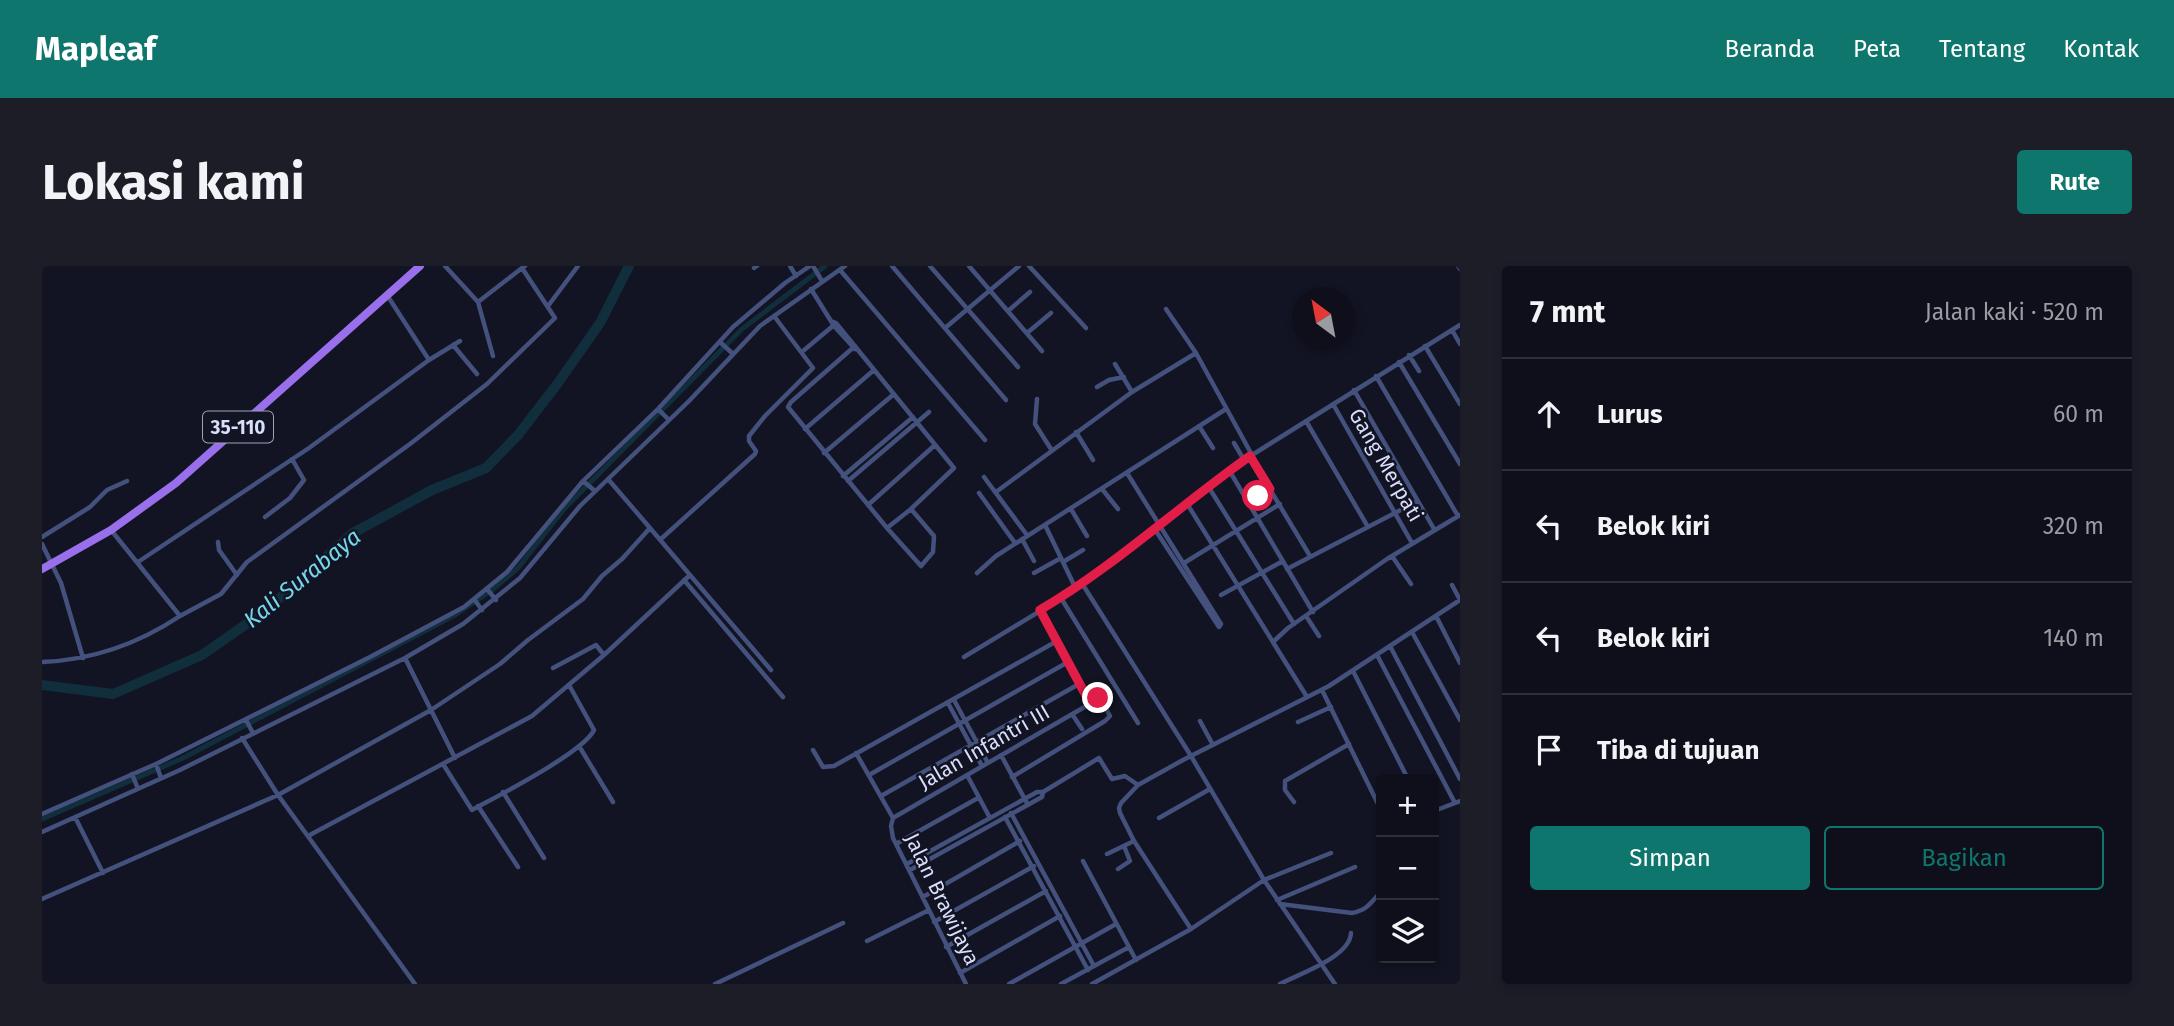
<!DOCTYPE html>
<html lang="id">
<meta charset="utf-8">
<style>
:root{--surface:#0e0f1a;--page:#1c1d27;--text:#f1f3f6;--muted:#9b9ca2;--line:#2e2f39;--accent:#0f766e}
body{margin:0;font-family:"Fira Sans",sans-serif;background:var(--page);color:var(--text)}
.controls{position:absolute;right:21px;bottom:21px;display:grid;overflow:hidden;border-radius:7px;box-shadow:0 4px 10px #0003}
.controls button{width:63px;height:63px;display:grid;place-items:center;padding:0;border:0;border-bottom:2px solid var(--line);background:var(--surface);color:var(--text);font:35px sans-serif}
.compass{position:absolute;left:1250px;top:21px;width:63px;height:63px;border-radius:50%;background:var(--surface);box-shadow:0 4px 10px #0003;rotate:328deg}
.stop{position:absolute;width:21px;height:21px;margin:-16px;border:5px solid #e11d48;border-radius:50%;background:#fff}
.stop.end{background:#e11d48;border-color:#fff;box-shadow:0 2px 7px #0008}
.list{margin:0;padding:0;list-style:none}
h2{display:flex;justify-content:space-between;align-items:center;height:91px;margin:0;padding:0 28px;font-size:30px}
h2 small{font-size:23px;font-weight:400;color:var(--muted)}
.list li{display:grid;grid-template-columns:46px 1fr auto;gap:21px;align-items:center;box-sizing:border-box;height:112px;padding:0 28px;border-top:2px solid var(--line)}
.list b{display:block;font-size:26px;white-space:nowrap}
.list em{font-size:23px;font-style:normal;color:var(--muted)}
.actions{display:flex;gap:14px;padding:21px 28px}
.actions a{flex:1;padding:16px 0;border:2px solid var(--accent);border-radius:7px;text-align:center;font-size:24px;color:var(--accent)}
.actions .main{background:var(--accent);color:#fff}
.icon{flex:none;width:38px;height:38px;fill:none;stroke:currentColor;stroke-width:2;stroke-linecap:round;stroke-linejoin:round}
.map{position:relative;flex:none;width:1418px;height:718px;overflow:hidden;border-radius:7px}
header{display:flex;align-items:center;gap:42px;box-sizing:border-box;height:98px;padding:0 35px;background:var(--accent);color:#fff}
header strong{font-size:33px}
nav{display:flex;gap:38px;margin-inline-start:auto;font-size:24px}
.intro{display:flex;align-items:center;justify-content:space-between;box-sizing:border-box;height:168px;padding:0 42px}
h1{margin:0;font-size:49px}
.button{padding:18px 32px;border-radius:7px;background:var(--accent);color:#fff;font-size:24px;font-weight:700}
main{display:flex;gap:42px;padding:0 42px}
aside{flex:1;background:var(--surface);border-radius:7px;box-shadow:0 4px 10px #0003}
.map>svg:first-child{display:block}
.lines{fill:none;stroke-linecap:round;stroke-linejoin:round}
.canal{stroke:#112e3d;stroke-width:5}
.river{stroke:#112e3d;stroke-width:10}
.minor{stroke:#43517c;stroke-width:4.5}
.primary{stroke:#996feb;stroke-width:8}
.route{stroke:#e11d48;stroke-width:9}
.labels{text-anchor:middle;stroke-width:5;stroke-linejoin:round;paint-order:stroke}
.shield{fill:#121423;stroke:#9da2ba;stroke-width:2}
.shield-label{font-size:19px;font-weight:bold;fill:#d9dffa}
.street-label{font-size:21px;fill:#d9dffa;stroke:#121423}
.water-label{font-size:23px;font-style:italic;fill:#75d7ec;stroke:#121423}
</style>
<header>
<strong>Mapleaf</strong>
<nav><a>Beranda</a><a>Peta</a><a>Tentang</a><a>Kontak</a></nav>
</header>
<div class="intro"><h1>Lokasi kami</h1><a class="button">Rute</a></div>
<main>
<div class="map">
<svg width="1418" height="718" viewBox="0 0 1418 718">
<rect width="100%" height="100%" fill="#121423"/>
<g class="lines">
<path class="canal" d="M0,553l141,-61 272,-143 37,-25 26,-22 46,-59 178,-180 83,-63"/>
<path class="river" d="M0,419l71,9 89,-39 63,-44 88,-78 79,-43 54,-22 32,-33 40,-52 42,-60 29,-57"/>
<path class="minor" d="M403,0l33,36
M748,0l6,10
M771,0l9,15
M850,0l114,134
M888,0l88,101
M927,0l73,85
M987,0l57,62
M1416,0l2,3
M712,2l3,-2
M798,4l145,170
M769,23l23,37 21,23
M506,40l30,-40
M1124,43l30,44 56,102
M966,45l22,-19
M789,55l5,2 118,145 -43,41 -24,19
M903,62l74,-62
M1410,64l8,14
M985,67l24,-20
M678,76l12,11
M411,79l24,29
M813,80l-64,56 -3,5 99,121 34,38 12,-14 1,-16 -23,-27
M1383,80l35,58
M761,85l31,-26
M1367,89l10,16
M451,90l-15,-54 44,-34
M387,94l31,-19
M1357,96l61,102
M1073,98l17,28
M1334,110l82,140
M1055,121l12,-7 15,-3
M1312,124l80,139
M995,133l-2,25 16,25
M1291,138l79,139
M616,143l11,11
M1264,155l62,106
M1157,160l14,22
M763,163l69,-59
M1034,166l17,28
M1192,177l10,17
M782,187l70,-59
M1208,190l60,100
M1187,204l84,142
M1085,207l94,151 -2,3 -65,-99
M801,210l70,-59
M942,211l43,58
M541,215l12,10
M806,215l81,-69
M1166,220l86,138
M1060,223l16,20
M954,226l136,-100 64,-39
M937,227l36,50
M1216,230l12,-7
M1144,236l121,195
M826,239l67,-60
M1029,243l16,27
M223,251l25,-19 14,-18 -12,-21
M1003,259l31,64
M0,271l48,-30 17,-17 20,-9
M619,273l94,-85 1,-3 -7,-10v-5l16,-20 48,-48 -39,-52
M980,273l12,22
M176,276l1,8 18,25
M0,278l19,39 22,75
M1350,290l19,28
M96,296l171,-114 120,-88 -42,-65
M1021,296l20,-12
M1142,297l96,-59
M1245,303l131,-68
M935,307l19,-17 230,-147
M992,307l27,-15
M648,309l81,95
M642,314l99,117
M1041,319l108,171 73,124 71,104
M1410,319l8,15
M445,323l9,11
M1179,329l62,-34
M1019,332l77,125
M432,333l8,11
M998,344l50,93
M138,350l41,-22 26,-32 163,-118 77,-60 68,-66 -33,-50 3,-2
M1264,350l13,20
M1394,350l24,47
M1370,366l48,88
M1231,376l15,-14 99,-69 73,-44
M1348,380l70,133
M1335,389l78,148
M922,391l119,-72 103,-83 66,-47 208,-130
M0,396c51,-2 96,-18 138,-46l-69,-86
M511,402l43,-23 8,10
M1311,405l55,108
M1280,424l59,120
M912,434l34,63
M906,437l34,63
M1030,448l10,15
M204,454l7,13
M1158,455l13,24
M1256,456l33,-15
M200,472l36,57 137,189
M537,480l34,56
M771,484l10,17 11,-1 223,-125
M814,487l37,65 -2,8 2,12 73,146
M959,489l27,50
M413,492l-24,-48 69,-46 28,-24 55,-41 19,-23 20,-17 28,-31 -42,-49
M114,498l5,14
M401,498l29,46c24,-13 112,-58 122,-80l-25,-45
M90,508l6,15
M827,509l199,-113
M925,509l23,43
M461,526l41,66
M1001,526l56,-34 13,21 13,-3 13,9
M839,530l198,-112
M1252,536l-9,-12v-9l64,-37
M436,540l40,61
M1392,545l26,-10
M969,547l83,153
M0,548l114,-50 214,-107 94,-50 43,-35 76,-91 75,-72 75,-82 52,-44 25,-17
M33,551l28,56
M963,551l83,153
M851,552l207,-120 10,18 -5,5 -93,56
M1117,552l51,-29
M0,566l138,-62 225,-112 58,-34 57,-46 60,-72 109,-105 71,-75 85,-60
M266,570l224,-120 72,-61 86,-80 -40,-47
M854,578l82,-46
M1065,588l27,-13
M1041,595l53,99
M865,598l130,-72h6l-1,5 -132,73
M1076,603l12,-8 -6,-15
M881,631l97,-56
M0,633l236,-104 153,-85 -26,-52
M1235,634l78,-33
M1238,638l72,9c16,-3 19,-11 29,-21
M892,656l100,-56
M1149,663l-57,-88 -14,-28 -1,-5 2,-5 17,-18 45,-25 146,-74 131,-86
M825,675l62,-31
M904,681l100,-56
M918,707l100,-57
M673,718l128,-61
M967,718l107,-60
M1019,718l68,-37
M1050,718l99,-55 73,-49 67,-27
M1238,718c19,-10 70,-27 71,-51"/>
<path class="primary" d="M0,303l69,-39 65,-47 244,-217"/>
</g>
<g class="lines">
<path class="route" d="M1056,432l-8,5 -50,-93c75,-44 139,-104 210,-154l20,33 -12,7"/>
</g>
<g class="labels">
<rect class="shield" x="161" y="145.5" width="70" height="31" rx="5"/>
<g class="shield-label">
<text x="196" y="168">35-110</text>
</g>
<g class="street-label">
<text transform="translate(1344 199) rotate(60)" y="7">Gang Merpati</text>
<text transform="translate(942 481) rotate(-30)" y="7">Jalan Infantri III</text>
<text transform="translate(900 633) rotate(64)" y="7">Jalan Brawijaya</text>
</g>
<g class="water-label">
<text transform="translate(260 312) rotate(-39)" y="8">Kali Surabaya</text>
</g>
</g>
</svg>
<div class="controls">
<button>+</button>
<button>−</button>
<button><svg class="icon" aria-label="layers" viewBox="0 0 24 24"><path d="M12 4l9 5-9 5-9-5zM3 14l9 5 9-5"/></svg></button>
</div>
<svg class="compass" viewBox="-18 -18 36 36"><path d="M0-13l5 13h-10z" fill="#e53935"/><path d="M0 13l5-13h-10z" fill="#9b9ca2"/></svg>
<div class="stop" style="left:1216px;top:230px"></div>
<div class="stop end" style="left:1056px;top:432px"></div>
</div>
<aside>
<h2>7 mnt<small>Jalan kaki · 520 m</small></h2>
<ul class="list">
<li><svg class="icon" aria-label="ahead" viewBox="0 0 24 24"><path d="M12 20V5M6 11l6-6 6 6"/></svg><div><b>Lurus</b></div><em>60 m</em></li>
<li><svg class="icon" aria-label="left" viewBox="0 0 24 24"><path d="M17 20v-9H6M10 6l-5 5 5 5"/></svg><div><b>Belok kiri</b></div><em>320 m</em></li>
<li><svg class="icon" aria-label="left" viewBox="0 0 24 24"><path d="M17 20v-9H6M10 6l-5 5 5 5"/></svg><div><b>Belok kiri</b></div><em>140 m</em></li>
<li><svg class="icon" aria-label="arrive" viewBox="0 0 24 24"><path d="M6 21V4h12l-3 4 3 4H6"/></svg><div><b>Tiba di tujuan</b></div></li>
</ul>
<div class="actions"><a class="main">Simpan</a><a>Bagikan</a></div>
</aside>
</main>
